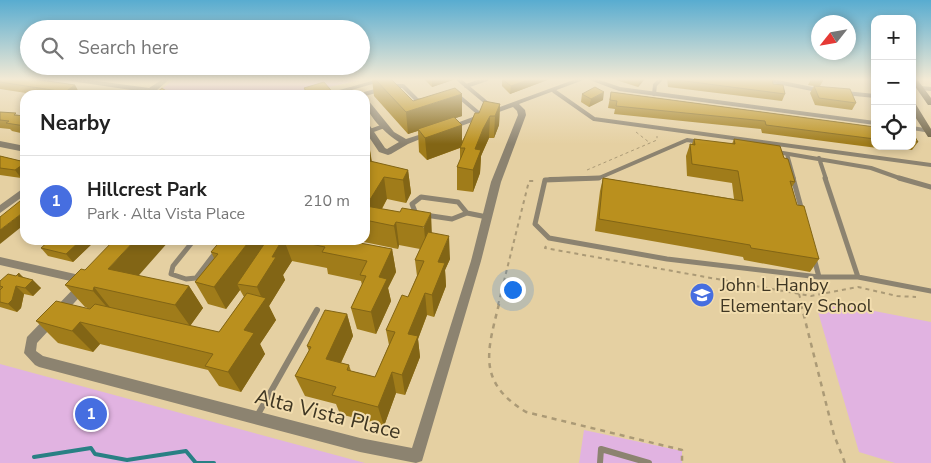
<!DOCTYPE html>
<meta charset="utf-8">
<style>
:root{--surface:#fff;--page:#f2f2f2;--text:#222;--muted:#767676;--line:#e0e0e0;--accent:#466ee0}
body{margin:0;font-family:"Nunito Sans",sans-serif;background:var(--page);color:var(--text)}
.controls{position:absolute;right:15px;top:15px;display:grid;overflow:hidden;border-radius:10px;box-shadow:0 2px 8px #0003}
.controls button{width:45px;height:45px;display:grid;place-items:center;padding:0;border:0;border-bottom:1px solid var(--line);background:var(--surface);color:var(--text);font:25px sans-serif}
.compass{position:absolute;left:811px;top:15px;width:45px;height:45px;border-radius:50%;background:var(--surface);box-shadow:0 2px 8px #0003;rotate:239deg}
.you{position:absolute;left:512px;top:289px;width:18px;height:18px;margin:-12px;border:4px solid #fff;border-radius:50%;background:#1a73e8;box-shadow:0 0 0 8px #1a73e833}
.badge{display:grid;place-items:center;width:32px;height:32px;border-radius:50%;background:var(--accent);color:#fff;font-size:16px;font-weight:700}
.pin{position:absolute;translate:-50% -50%;border:2px solid #fff;box-shadow:0 1px 5px #0006}
.list{margin:0;padding:0;list-style:none}
h2{display:flex;justify-content:space-between;align-items:center;height:65px;margin:0;padding:0 20px;font-size:21px}
h2 small{font-size:16px;font-weight:400;color:var(--muted)}
.list li{display:grid;grid-template-columns:32px 1fr auto;gap:15px;align-items:center;box-sizing:border-box;height:90px;padding:0 20px;border-top:1px solid var(--line)}
.list b{display:block;font-size:19px;white-space:nowrap}
.list p{margin:0;font-size:16px;white-space:nowrap;color:var(--muted)}
.list em{font-size:16px;font-style:normal;color:var(--muted)}
.icon{flex:none;width:28px;height:28px;fill:none;stroke:currentColor;stroke-width:2;stroke-linecap:round;stroke-linejoin:round}
.map{position:relative;flex:none;width:931px;height:463px;overflow:hidden}
.search{position:absolute;background:var(--surface);box-shadow:0 2px 8px #0003;left:20px;top:20px;width:350px;height:55px;display:flex;align-items:center;gap:12px;box-sizing:border-box;padding:0 18px;border-radius:28px;color:var(--muted);font-size:19px}
.panel{position:absolute;background:var(--surface);box-shadow:0 2px 8px #0003;left:20px;top:90px;width:350px;height:155px;border-radius:15px}
.map>svg:first-child{display:block}
.green{fill:#e1b3e1}
.lines{fill:none;stroke-linecap:round;stroke-linejoin:round}
.stream{stroke:#298084;stroke-width:4}
.path-far2{stroke:#ab9a76;stroke-width:1;stroke-dasharray:3 3;stroke-linecap:butt}
.path-far1{stroke:#ab9a76;stroke-width:2;stroke-dasharray:4 4;stroke-linecap:butt}
.path{stroke:#ab9a76;stroke-width:2.5;stroke-dasharray:5 5;stroke-linecap:butt}
.service-far2{stroke:#8c8370;stroke-width:4}
.service-far1{stroke:#8c8370;stroke-width:5}
.service{stroke:#8c8370;stroke-width:6}
.minor{fill:#8c8370;fill-rule:evenodd}
.secondary{fill:#6a5e42;fill-rule:evenodd}
.wall{fill:#a07c1a}
.shaded-wall{fill:#826515}
.building{fill:#ba901e;stroke:#826515}
.labels{text-anchor:middle;stroke-width:4;stroke-linejoin:round;paint-order:stroke}
.poi-label{font-size:18px;fill:#3e3623;stroke:#f2ddae;text-anchor:start}
.near-street-label{font-size:21px;fill:#3e3623;stroke:#f2ddae}
</style>
<div class="map">
<svg width="931" height="463" viewBox="0 0 931 463">
<rect width="100%" height="100%" fill="#e5d0a2"/>
<path class="green" d="M174,79h191l-72,16h-86l-45,-6z
M833,303l98,19v141h-36l-36,-11 -41,-140z
M0,364l365,99h-365z
M584,430l98,21v12h-103z"/>
<g class="lines">
<path class="stream" d="M34,457l57,-9 4,6 32,6 59,-9 10,12h18"/>
<path class="path-far2" d="M636,132l14,11
M587,170l70,-30v-4"/>
<path class="path-far1" d="M546,246l-1,2 266,48 47,-9 39,9 19,1
M792,281l2,12
M799,294l3,11
M498,305l31,-124h8"/>
<path class="path" d="M499,304c-12,48 -22,78 27,108l156,38v13
M801,304l33,131 11,28"/>
<path class="service-far2" d="M458,79l30,25
M763,79l54,11
M392,86h11l14,14 5,1
M466,86l21,-7
M921,88l10,1
M554,91l40,28 337,46
M845,93l30,3
M456,94l26,22
M654,94l1,-9 6,-6
M361,95l18,-5
M365,133l19,-7
M777,152l94,16 31,11
M787,154l7,25
M819,158l7,21
M550,179l49,-1 88,-38 13,2"/>
<path class="service-far1" d="M599,178l-54,2 -10,44 14,14 118,21 152,18h39l73,14
M793,178l9,33
M825,178l33,99
M899,178l32,9
M416,214l-4,-10 9,-7 37,5 9,11
M425,215l27,4 15,-6 20,4
M194,240l-21,26 -2,8 15,5 10,-1 29,-38
M814,258l5,19"/>
<path class="service" d="M257,416l60,-106
M600,463l1,-14 48,14"/>
<path class="minor" d="M66,79h17l66,9 14,-9h7l-13,11 22,3 4,2 -31,-2 -5,2 -2,-3 -75,-11z
M379,79h11l-56,16h-13z
M576,79h10l-67,25 6,6 1,5 -25,67 -20,79 -59,200 -6,2 -56,-11 -321,-85 -4,-2 -11,-12 3,-16 52,-54 -79,-18v-8l84,19 4,1 1,3 -2,3 2,3 -2,3 -50,54 -1,8 7,5 317,82 52,10 59,-187 20,-79 27,-67 -1,-4 -4,-4 -60,22h-6l-1,-2z
M587,79h10l23,8 255,34v4l-256,-34z
M365,100h3l26,32 12,7 25,-8 4,2 -27,11 -17,10 -3,1 -9,-3 -14,-21v-8h3l17,25 2,1 12,-7c-12,-7 -34,-28 -34,-42z
M912,126l19,3v4l-19,-3z
M0,141l25,5v6l-25,-5z
M25,187v8l-25,18v-8z"/>
<path class="secondary" d="M912,79h5l14,19v7h-3l-16,-23z
M912,103h3l16,26v8h-3l-16,-25z"/>
</g>
<path class="wall" d="M0,79l75,6 4,8 -3,2h-37l-39,-6z
M372,79h19l22,22 49,15 -7,2 7,7v16l17,-28 21,-9 -1,21 -5,13h-5l-6,13 -2,5 -1,17 -7,19 -16,-2v-23l3,-6v-13l-33,12 -8,-8 -1,-21 -10,3 -34,-38z
M424,79h32l-24,8z
M502,79h48l-40,15 -8,-8z
M617,79h28l-7,8 -22,-7z
M667,79h99l19,15 -3,7 -114,-14z
M811,79h13l-4,7 36,17 -4,7 -37,-5 -5,-12 4,-7 -6,-1z
M304,88l31,7h-29z
M611,92l264,35v19h37v-14l6,10 -6,8 -25,-3 -2,2 -123,-16 -1,-4 -147,-15 1,-5 -7,-1z
M582,94l21,6 -14,7 -8,-5z
M0,112l25,4v18l-13,-3 -2,-2 -10,-1z
M694,139l38,5 2,-5 50,19 11,24 -3,5 5,18 22,54 -9,13 -66,-12 -1,-3 -148,-26 5,-40 3,-13 131,21 -2,-16 -45,-7 -1,-20 4,-12h2z
M369,144l3,18 36,8 3,23 -5,10 -19,-4 -5,10 18,3 32,21 18,26 -5,11 1,16 -12,31 -7,-2 -9,24 2,18 -15,38 -9,-2 -12,33 -44,-12 -4,-10 -31,-8 -10,-20 14,-25 -2,-5 40,-32 6,22 -12,27 8,2 2,6 24,6 14,-32 -3,-15 22,-33 9,-21 -2,-16 5,-11 -21,-4 -1,4 -39,-8 -1,2 34,6 4,23 -8,16 3,13 -15,33 -19,-5 -6,-21 11,-23 -1,-4 -33,-7 -1,-6 -35,-7 -9,14 2,5 -16,26 7,14 -16,24 5,10 -24,38 -22,-6 -11,-16 -108,-26 -7,8 -35,-9 -22,-22 54,-12 -5,-2 -20,-22 74,-9 50,10 14,22 -13,18 29,6 25,-35 -4,-7 -14,19 -18,-5 -13,-22 19,-24 -3,-6 10,-12h144v-71z
M0,156l25,6v14l-4,2 -21,-3z
M50,240h46l-23,22 -25,-6 -7,-8z
M24,278l17,10 -8,8 -9,-2 -3,14 -4,4 -17,-5v-26z"/>
<path class="shaded-wall" d="M432,79h24l-24,8z
M530,79h20l-40,15 1,-8z
M640,79h5l-7,8z
M75,85l4,8 -3,2h-9l-2,-3z
M604,92l-1,8 -14,7 2,-8z
M462,94v22l-54,18 -2,-22z
M500,104l-1,21 -5,13 1,-22z
M490,116l-1,22 -8,18 -1,17 -7,19v-22l2,-21 8,-20z
M462,125v22l-35,13 -2,-22z
M365,144h4l3,22 -7,3z
M25,163v13l-4,2 -6,-8z
M408,170l3,23 -5,10 -3,-23z
M384,177l3,22 -13,23 -8,-16z
M25,211v13l-25,20v-14z
M431,213l1,23 -6,14 -2,-23z
M396,222l3,23 -1,4 -4,-23z
M449,236l1,23 -5,11 1,16 -12,31 -2,-22 6,-33z
M81,240h15l-23,22 -7,-8z
M135,240h35l-45,51 -17,-22z
M250,240h11l6,13 -30,31 3,6 -14,19 -12,-22z
M282,240h2l8,21 -9,14 2,5 -16,26 7,14 -16,24 5,10 -24,38 -13,-20 16,-42 19,-29 -6,-14 15,-30z
M341,240h18l-10,17z
M392,249l4,23 -8,16 3,13 -15,33 -5,-22 8,-35z
M19,273l8,8 -9,-5z
M33,280l8,8 -8,8 -8,-8z
M16,286l8,8 -3,14 -4,4 -9,-8z
M189,286l14,22 -13,18 -15,-21z
M94,287l18,23v3l-19,-22z
M425,293l2,22 -9,24 2,18 -15,38 -3,-20 6,-41z
M347,314l6,22 -20,44 -7,-21z
M80,322l20,22 -7,8 -21,-21z
M392,372l4,21 -12,33 -6,-19z"/>
<path class="building" d="M0,79h34l41,6 -10,7 -65,-10z
M375,79h16l22,22 42,-13 7,6 -56,18z
M502,79h28l-19,7z
M670,79h102l1,5 10,1 2,9z
M324,82l11,13h-15l-2,-2 -9,2 -5,-7z
M814,86l36,3 6,14 -37,-5z
M595,87l9,5 -13,7 -9,-5z
M162,88l8,6 -1,1h-15z
M611,92l264,35v12l-109,-14 -1,-4 -149,-15 1,-5 -7,-1z
M484,101l16,3 -5,12h-5l-7,13 -8,20 6,1 -8,20 -16,-3 8,-19h-5l15,-35h4z
M0,112l16,1 -2,2 11,1v10l-19,-3 3,-2 -9,-1z
M454,117l8,8 -37,13 -7,-9z
M912,132l6,10 -6,-1z
M365,139l4,5 -4,1z
M694,139l41,5 -1,-5 46,7 4,12 4,1 7,23 -5,-1 7,24 7,1 15,53 -68,-11 -1,-3 -151,-26 4,-41 140,23 -5,-30 -46,-7 -2,-20 5,1z
M0,156l25,6v1l-10,7 -15,-2z
M370,161l38,9 -5,10 -19,-3 -18,29 34,6 2,-4 29,5 -7,14 -28,-5 -2,4 -29,-6v-51z
M25,197v14l-25,19v-13z
M428,232l21,4 -11,26 7,1 -13,32 -7,-2 -17,41 10,2 -16,39 -10,-3 -14,35 -46,-12 4,-8 -41,-11 16,-29 -4,-1 18,-36 22,4 -21,45 23,6 -2,5 28,7 20,-45 -9,-2 16,-35 6,2 16,-36 -9,-1z
M50,240h31l-15,14 -25,-6z
M114,240h21l-27,29 81,17 -14,19 -81,-18 -1,4 -28,-6 16,-16 4,1z
M221,240h29l-36,47 -19,-5 23,-28 -7,-2z
M267,240h15l-10,17h4l-19,30 -20,-3z
M292,240h52l48,9 -13,28 8,2 -16,33 -20,-4 15,-32 -6,-1 7,-14 -45,-9 3,-5z
M19,273l-1,3 15,4 -8,8 -9,-2 -4,14 -4,4 -8,-2v-12l3,-3 -3,-1v-5l8,-7 8,2z
M247,293l19,5 -22,32 10,3 -26,39 -23,-6 8,-12 -133,-32 -8,9 -36,-10 20,-20 34,8 5,-5 124,28z"/>
<linearGradient id="sky" x2="0" y2="1"><stop stop-color="#58acd0"/><stop offset="0.55" stop-color="#f3ead5"/><stop offset="1" stop-color="#f3ead5" stop-opacity="0"/></linearGradient>
<rect width="931" height="144" fill="url(#sky)"/>
<defs>
<symbol id="school-disc" viewBox="-11 -11 22 22"><circle r="9.5" fill="#466ee0" stroke="#f2ddae"/><path d="M0-5L7-2L0 1L-7-2ZM-4 1L0 2.5L4 1V4Q0 6-4 4Z" fill="#fff"/></symbol>
</defs>
<g fill-rule="evenodd">
<use href="#school-disc" x="688" y="281" width="28" height="28"/>
</g>
<g class="labels">
<g class="poi-label">
<text x="720" y="291">John L Hanby<tspan x="720" dy="21">Elementary School</tspan></text>
</g>
<g class="near-street-label">
<text transform="translate(328 414) rotate(14)" y="7">Alta Vista Place</text>
</g>
</g>
</svg>
<div class="controls">
<button>+</button>
<button>−</button>
<button><svg class="icon" aria-label="locate" viewBox="0 0 24 24"><circle cx="12" cy="12" r="6"/><path d="M12 2v4M12 18v4M2 12h4M18 12h4"/></svg></button>
</div>
<svg class="compass" viewBox="-18 -18 36 36"><path d="M0-13l5 13h-10z" fill="#e53935"/><path d="M0 13l5-13h-10z" fill="#767676"/></svg>
<div class="you"></div>
<div class="pin badge" style="left:91px;top:414px">1</div>
<div class="search"><svg class="icon" aria-label="search" viewBox="0 0 24 24"><circle cx="10" cy="10" r="6"/><path d="M15 15l6 6"/></svg>Search here</div>
<section class="panel">
<h2>Nearby<small></small></h2>
<ul class="list">
<li><span class="badge">1</span><div><b>Hillcrest Park</b><p>Park · Alta Vista Place</p></div><em>210 m</em></li>
</ul>
</section>
</div>
